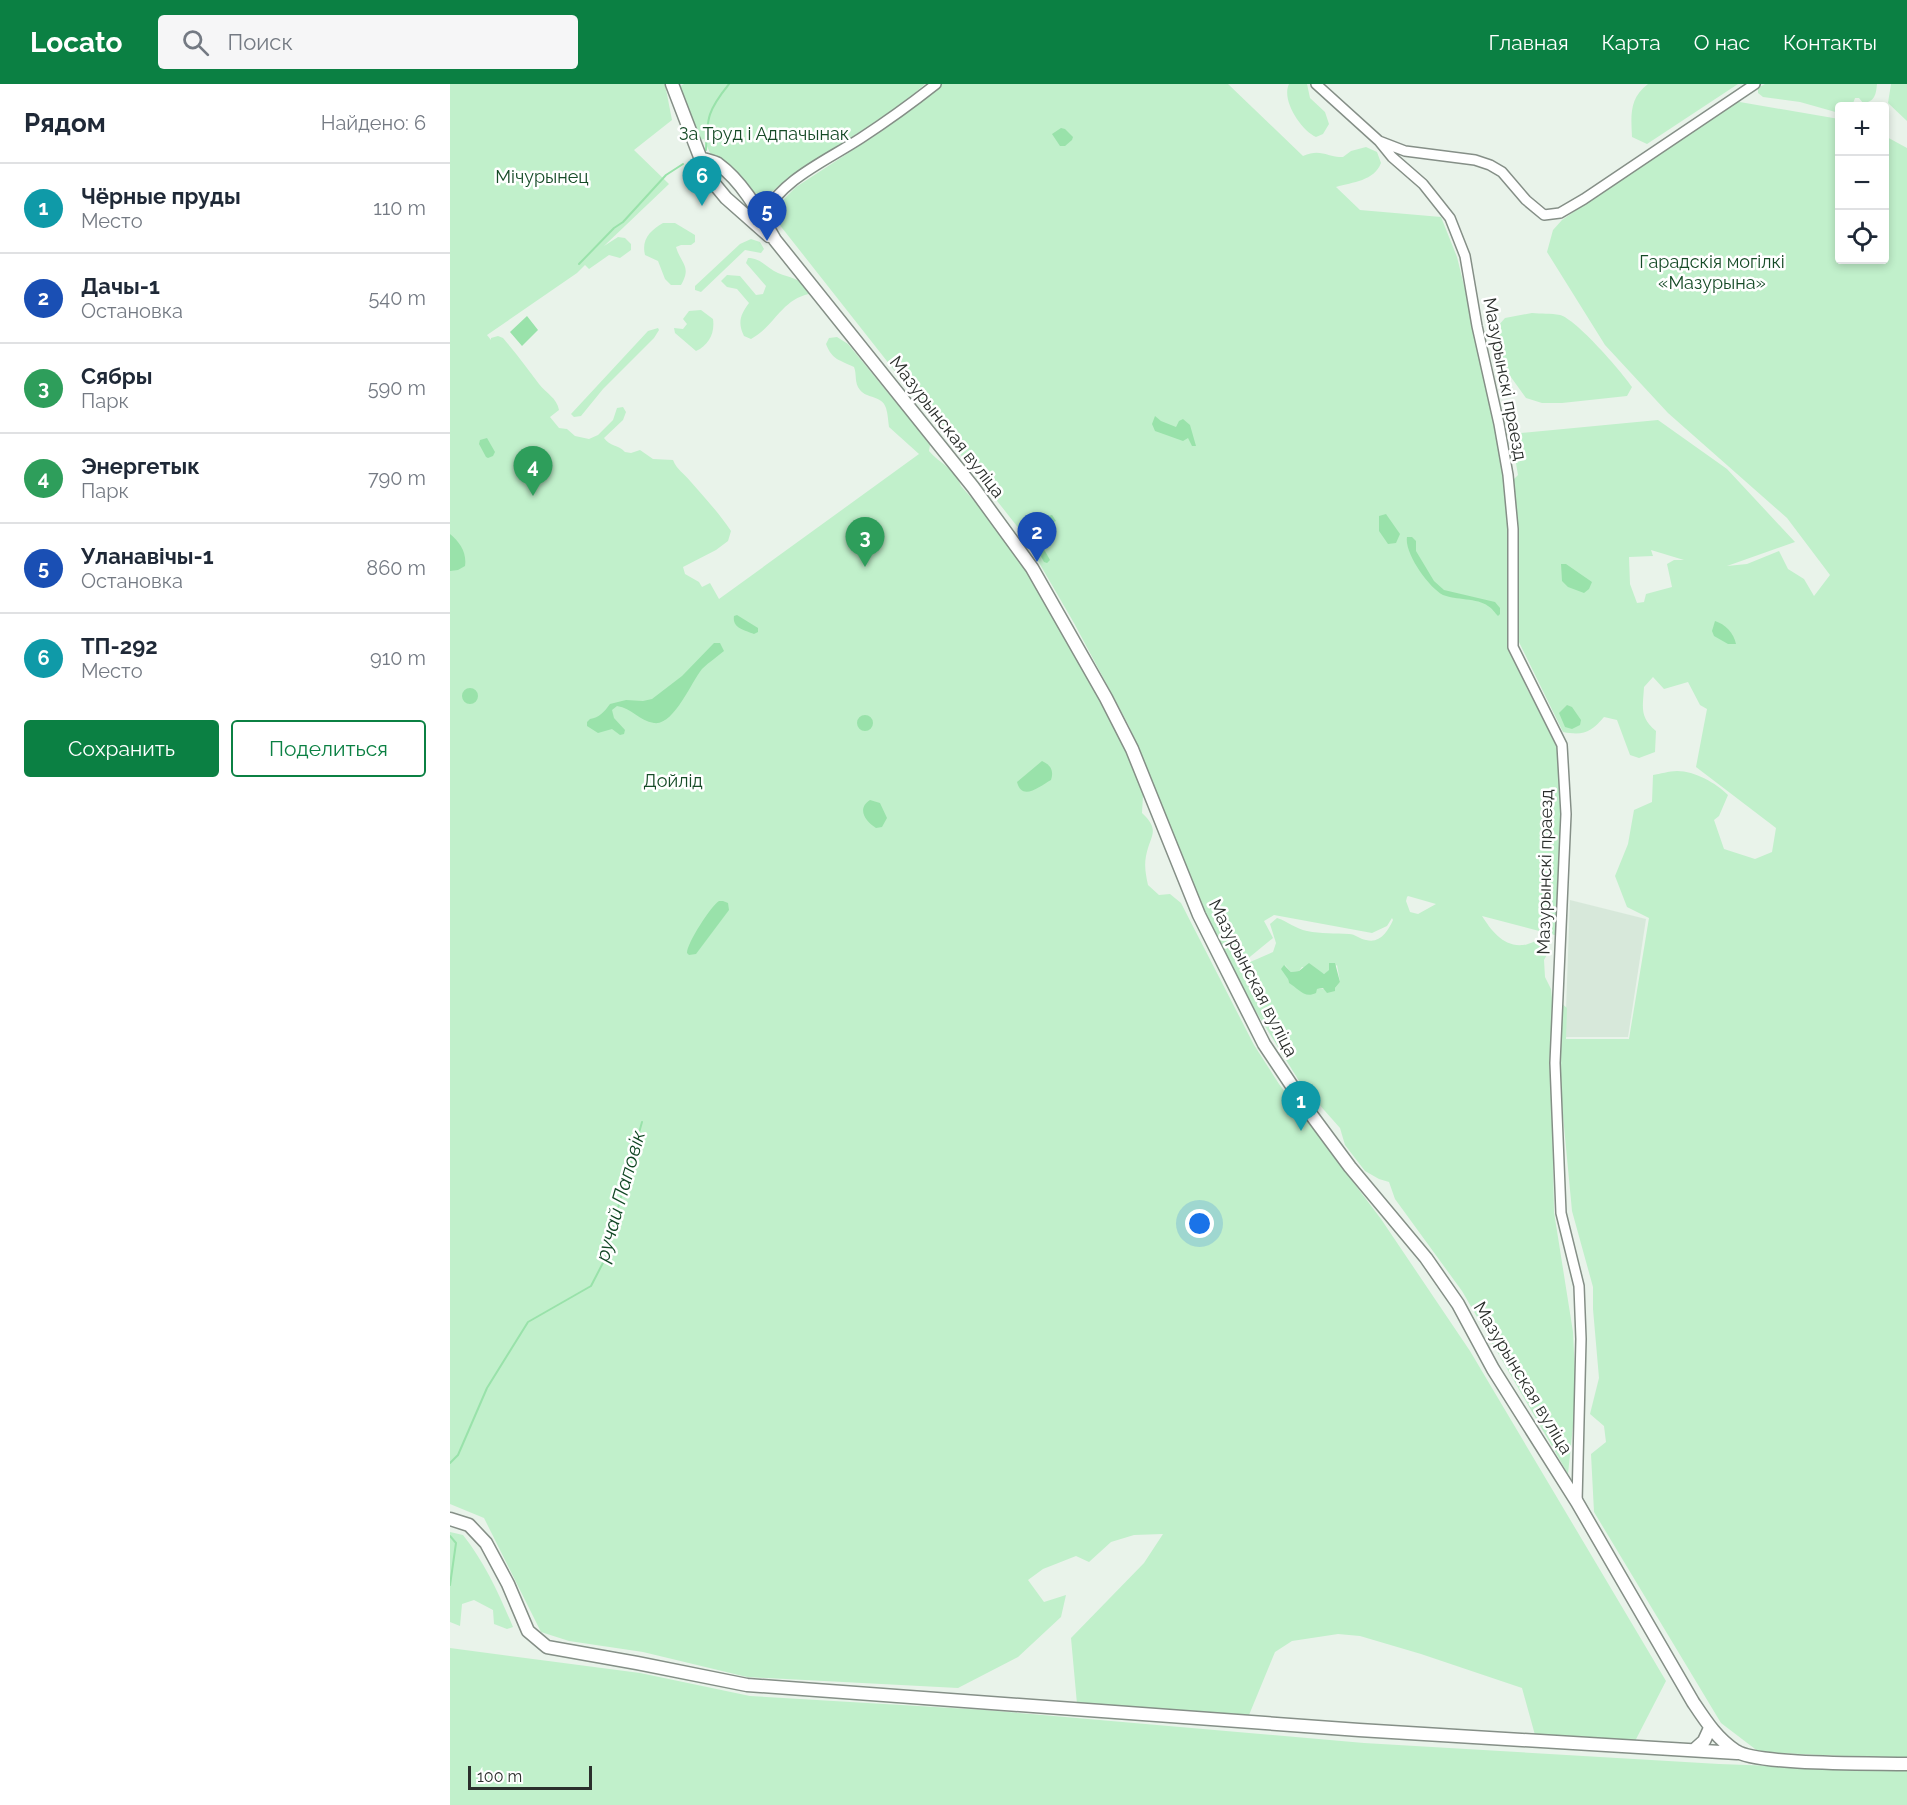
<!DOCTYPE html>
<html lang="ru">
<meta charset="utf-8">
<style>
:root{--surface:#fff;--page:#f6f6f7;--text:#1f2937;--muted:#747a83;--line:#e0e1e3;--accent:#0b8043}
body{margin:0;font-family:Raleway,sans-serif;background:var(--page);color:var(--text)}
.controls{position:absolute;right:18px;top:18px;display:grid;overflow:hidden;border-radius:6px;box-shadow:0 3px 9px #0003}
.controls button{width:54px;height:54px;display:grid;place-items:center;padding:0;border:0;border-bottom:2px solid var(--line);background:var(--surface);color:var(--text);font:30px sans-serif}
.scale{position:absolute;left:18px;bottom:15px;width:124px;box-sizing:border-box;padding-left:6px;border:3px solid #2b2f2c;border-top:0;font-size:16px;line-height:21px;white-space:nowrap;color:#2b2f2c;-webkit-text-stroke:4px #fff;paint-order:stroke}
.you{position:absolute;left:750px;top:1140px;width:21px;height:21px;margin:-15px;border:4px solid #fff;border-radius:50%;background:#1a73e8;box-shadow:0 0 0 9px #1a73e833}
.badge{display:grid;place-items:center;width:39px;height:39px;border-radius:50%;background:var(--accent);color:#fff;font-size:20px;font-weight:700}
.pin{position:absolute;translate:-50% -50px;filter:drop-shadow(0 2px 3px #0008)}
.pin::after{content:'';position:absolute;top:32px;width:21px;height:18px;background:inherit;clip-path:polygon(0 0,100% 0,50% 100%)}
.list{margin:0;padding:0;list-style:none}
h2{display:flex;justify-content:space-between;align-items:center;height:78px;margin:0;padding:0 24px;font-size:26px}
h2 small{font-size:20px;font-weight:400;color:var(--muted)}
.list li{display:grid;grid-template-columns:39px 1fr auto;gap:18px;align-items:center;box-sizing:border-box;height:90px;padding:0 24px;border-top:2px solid var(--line)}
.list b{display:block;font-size:22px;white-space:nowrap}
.list p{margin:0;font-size:20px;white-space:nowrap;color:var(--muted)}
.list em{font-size:20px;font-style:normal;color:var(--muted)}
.actions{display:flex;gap:12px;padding:18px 24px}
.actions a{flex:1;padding:14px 0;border:2px solid var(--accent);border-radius:6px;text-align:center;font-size:21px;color:var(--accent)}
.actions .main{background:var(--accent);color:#fff}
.icon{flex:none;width:33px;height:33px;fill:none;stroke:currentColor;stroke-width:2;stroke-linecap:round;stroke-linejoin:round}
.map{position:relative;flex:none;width:1457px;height:1721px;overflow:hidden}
header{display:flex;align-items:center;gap:36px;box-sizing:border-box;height:84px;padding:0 30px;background:var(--accent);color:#fff}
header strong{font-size:28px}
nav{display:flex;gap:33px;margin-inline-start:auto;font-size:21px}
.search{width:420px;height:54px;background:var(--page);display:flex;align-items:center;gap:15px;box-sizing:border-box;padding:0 21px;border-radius:6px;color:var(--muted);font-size:22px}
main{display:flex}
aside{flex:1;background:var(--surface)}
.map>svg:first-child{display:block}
.built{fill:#d7e8da}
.green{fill:#c1f0cb;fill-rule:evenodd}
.water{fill:#99e2aa}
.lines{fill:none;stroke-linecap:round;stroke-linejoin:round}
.stream{stroke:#99e2aa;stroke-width:2}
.minor-casing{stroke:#858f87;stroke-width:12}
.tertiary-casing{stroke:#858f87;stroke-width:15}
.minor{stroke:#fff;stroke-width:9}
.tertiary{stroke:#fff;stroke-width:12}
.labels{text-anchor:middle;stroke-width:5;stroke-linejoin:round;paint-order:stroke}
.park-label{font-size:18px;fill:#164b27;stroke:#fff}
.street-label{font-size:18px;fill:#2b2f2c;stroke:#fff}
.water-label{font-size:20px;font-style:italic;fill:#114724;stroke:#fff}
</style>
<header>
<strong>Locato</strong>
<div class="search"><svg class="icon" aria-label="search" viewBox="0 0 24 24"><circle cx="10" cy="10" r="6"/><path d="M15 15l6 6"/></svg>Поиск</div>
<nav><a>Главная</a><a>Карта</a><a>О нас</a><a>Контакты</a></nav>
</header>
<main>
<aside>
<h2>Рядом<small>Найдено: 6</small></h2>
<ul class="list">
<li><span class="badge" style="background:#0f9aa8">1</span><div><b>Чёрные пруды</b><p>Место</p></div><em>110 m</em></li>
<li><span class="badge" style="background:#1a4fb4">2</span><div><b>Дачы-1</b><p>Остановка</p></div><em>540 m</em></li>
<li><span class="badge" style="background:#2e9e5b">3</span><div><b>Сябры</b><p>Парк</p></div><em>590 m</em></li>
<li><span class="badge" style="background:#2e9e5b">4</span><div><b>Энергетык</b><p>Парк</p></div><em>790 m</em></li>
<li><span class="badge" style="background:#1a4fb4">5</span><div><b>Уланавічы-1</b><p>Остановка</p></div><em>860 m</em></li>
<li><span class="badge" style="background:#0f9aa8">6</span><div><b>ТП-292</b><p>Место</p></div><em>910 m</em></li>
</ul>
<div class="actions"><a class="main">Сохранить</a><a>Поделиться</a></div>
</aside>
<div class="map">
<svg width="1457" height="1721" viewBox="0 0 1457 1721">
<rect width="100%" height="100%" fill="#e9f3ea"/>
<path class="built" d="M1120,816l76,19 -18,118h-63z"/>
<path class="green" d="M0,0h215l7,36 -38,30 35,34 -65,62 14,-9 7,1 6,6v6l-11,8 -11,-3 -20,14 -4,-4 -8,8 -90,62 4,5v-2l7,-2 5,2c13,15 24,30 36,46 7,9 18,14 20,26l-9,7 9,11 8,1 8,7 14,3 9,-4 15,-15 4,-12 6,-1 3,5 -3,8 -19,18c6,9 14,6 21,14l6,1 9,-3 13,9 20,1c4,10 11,13 18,22 14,16 28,31 40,49l-3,10 -12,9 -33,17 2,7 14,8 3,5 8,-4 9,16 200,-145 -30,-27c-1,-6 -1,-13 -3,-19 -4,-13 -19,-9 -26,-18 -6,-7 -3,-16 -6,-23 -14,-7 -22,-7 -28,-23l3,-6 8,-1 11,7 73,89 9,12 -1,6c11,13 26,17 32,35l43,49 34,51 63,113 25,51 17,45 -1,18c19,18 8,22 4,43 -2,10 0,20 2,29l11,10 11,-1 11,9 73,142 25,39 102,135 89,132 196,330 -33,64 -98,-10 -13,-47 -101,-34 -61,-18 -22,-2 -46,7 -17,11 -26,63 -172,-11 -6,-66 73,-75 19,-29 -29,1 -23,7 -22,20 -13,-6 -33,13 -15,11 16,22 22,-7 -5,22 -43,40 -60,31 -211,-11 -104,-25 -74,-11 -28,-9 -57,-114 -34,-14z
M234,0h241l-23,20 -120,79 -14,12 -8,2 -50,-44 -6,-14 -6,1 -19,-53z
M492,0h286l75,72c18,-8 23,1 40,1l8,-6 15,-4 11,5 4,11c-7,18 -28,19 -45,24l24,23 81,7 16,40 32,131 16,88 5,54 1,117 16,42 34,57 3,69 -6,121 -76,-20c9,14 21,31 41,29 5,0 12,-4 18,-6l9,5 -1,7 -5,9 1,17 6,12 3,27 -3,48 3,148 19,120 3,65 -8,77 -106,-183 -67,-92 -6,-17 -10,-3 -14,-8 -20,-26 -5,-17 -39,-44 -71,-114 -3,-11 -32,-68 -66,-165 -55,-103 -54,-93 -245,-311 1,-12 20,-20 89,-58zM957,813l1,-1 28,8 -18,10 -8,-2 -4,-11zM824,831l98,18 15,-7 5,-8 1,2c-5,11 -13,24 -27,20 -6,-1 -11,-6 -17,-6 -14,-1 -28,0 -42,-3 -11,-2 -20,-10 -30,-13l-7,6 6,19 -3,9 -32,14 -1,-1 33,-27 -9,-17zM835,881l6,7 8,-1 3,-4 22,7 13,-9 3,17 -5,6 -18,1 -28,-6z
M839,0h18l3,14 15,14 4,12 -6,10 -7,3c-15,-7 -35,-37 -27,-53z
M1198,0h90l-91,60 -15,-7c-1,-21 -3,-39 16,-53z
M1315,0h112c-1,10 -2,18 -14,19l-4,-5h-4l-3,8h-12l-1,7 -39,-11 -37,-5 -5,-4v-5z
M1441,0h16v37l-19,-18z
M1284,17l105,18 1,141h44l1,-124 22,12v1611l-148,-7 -38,-29 -127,-211 -3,-58 15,-12 -2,-16 -14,-12 9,-36 -6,-69v-22l-21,-76 -14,-148 2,-61 7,6 -1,31h63l20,-121 -22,-11 -12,-31 13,-32 6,-34 18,-8 1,-27c7,-1 16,-4 24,-4 18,0 39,12 51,24l-9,21 -5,4 10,29 31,10 17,-7 4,-24 -80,-61 11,-58 -7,-4 -12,-23 -24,7 -11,-12 -9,10c-1,20 -5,30 12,44l-1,21 -16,6 -9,-3 -13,-35 -13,-3c-13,15 -20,19 -41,15l-46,-94 1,-114 -5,-44 5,-5 -7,-41 147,-14 69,49 68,73 -68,24 20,-2 32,-13 9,18 16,10 10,17 16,-21 -43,-57 -119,-105 -63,-68 -58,-93 6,-22 9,-10zM1201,466l33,10h-10l-7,4 5,23 -26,7 -2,8 -7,1 -7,-19 -1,-27 24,-1z
M213,139h12l20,12v7l-4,3h-10l-5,2c5,17 16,19 5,38h-10l-6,-6 -7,-18 -13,-6c-4,-16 6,-25 18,-32z
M301,155l9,3 4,7 -3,4 -16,-3 -44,42 -6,-2v-4l45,-42z
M298,174c13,0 19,10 30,15 12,5 21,5 31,15v6c-28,6 -34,32 -58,45l-7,-3c-7,-14 -3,-22 5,-33l-12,-14 -10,-2 -6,-6 6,-6 13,1 16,19 7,-1 3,-8 -20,-23z
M251,226l12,9c2,14 -4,26 -17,32l-21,-18 -1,-5 9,1 4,-5 -4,-5 6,-8z
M1082,229c9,1 19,0 28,2 16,4 62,57 72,72l-5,9 -65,7h-20l-16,-5 -31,-43 -4,-21 14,-16z
M208,244l1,2 -5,8 -51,51 -22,27 -7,1 -3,-3 77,-83z
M0,1448l13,3c22,28 36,59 50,92l-6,2 -13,-5 -1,-14 -19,-10 -12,4 -2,22 -10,-4z
M0,1564l190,25 110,23 235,14 379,33 355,21 188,7v34h-1457z"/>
<path class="water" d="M611,44l4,1 8,8 -1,3 -7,6h-5l-8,-12z
M77,232l11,14 -16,16 -12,-14z
M705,332l6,5 15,6 3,-6 4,-2 7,6 6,21h-4l-4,-8 -5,3 -28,-10 -3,-7z
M37,354l8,14 -2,4 -5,2 -2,-1 -7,-13 1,-4z
M936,430l14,20 -4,9 -8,1 -9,-13v-15z
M602,431l4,6 -20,10v4l14,25 -3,3 -3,-1 -20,-36 1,-4z
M0,450c10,8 17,19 15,32l-7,4 -8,1z
M957,453h5l4,4v10l18,30 10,9 51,12 5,6v6l-2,2c-3,-3 -6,-8 -10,-10 -10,-8 -33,-6 -45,-11 -14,-7 -39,-42 -36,-58z
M1111,480h5l26,18 -3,7 -5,4 -16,-6 -6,-6z
M287,531l21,13v4l-4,2c-10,-4 -22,-6 -20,-18z
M1265,537c10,3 19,12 21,23h-8l-14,-8 -2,-5z
M264,559h6l4,8c-7,6 -15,11 -22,18 -11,13 -28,57 -48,54 -15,-2 -22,-15 -37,-17l-5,4 2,8 11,12 -1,4 -4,1 -8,-6 -14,4 -11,-7v-4l3,-3c9,-1 15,-8 20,-15l16,-4 17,1 9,-2 30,-23z
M12 612a8 8 0 1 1 16 0a8 8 0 1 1-16 0Z
M1117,621l5,2 9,13 -1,5 -8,4 -7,-2 -6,-14z
M407 639a8 8 0 1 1 16 0a8 8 0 1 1-16 0Z
M592,677c9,4 12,10 9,19 -11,6 -29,22 -34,2z
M420,716l10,3 7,15 -5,9 -6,1c-10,-6 -20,-19 -6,-28z
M269,817h4l5,2 1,7 -33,44 -7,1 -2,-2c0,-10 24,-47 32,-52z
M859,879l15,11 5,-4v-7h6l5,19 -5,6v3l-8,2 -4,-5 -6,1 -1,4c-12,6 -18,-5 -27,-10l-1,-4 -7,-10 3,-4 7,7 8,-1z"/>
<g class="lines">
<path class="stream" d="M256,66c1,-33 2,-40 23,-66
M129,180l35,-36 9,-6 43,-47 17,-11
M0,1379l8,-8 29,-67 41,-66 63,-36 15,-29 13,-53 23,-82
M0,1452l6,7 -6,42"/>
<defs>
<path id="minor" d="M866,0l63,57 26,10 70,9 15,5 12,7 24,28 18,15 16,-2 24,-14 171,-115
M929,57l13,16 31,27 27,34 15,38 12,70 22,98 9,51 5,54v118l49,98 4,69 -11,249 6,150 18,73 2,53 -4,163
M312,133c21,-39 64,-56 99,-79 26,-17 51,-35 75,-54"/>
<path id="tertiary" d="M222,0l35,91 19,23 43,38
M250,74c5,2 13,3 18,6 25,18 42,50 57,76l198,247 59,81 74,130 26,51 67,166 65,129 46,69 40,54 76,91 32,46 35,65 84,133 116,200c12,18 24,37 43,49 20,14 140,12 171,13
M0,1435l19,6 17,18 22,41 20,47 19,16 90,16 110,22 612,45 378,23
M1244,1666l10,-9 6,-13"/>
</defs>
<use href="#minor" class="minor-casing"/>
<use href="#tertiary" class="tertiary-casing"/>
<use href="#minor" class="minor"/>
<use href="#tertiary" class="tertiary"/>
</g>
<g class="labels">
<g class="park-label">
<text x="314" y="56">За Труд і Адпачынак</text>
<text x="92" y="99">Мічурынец</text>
<text x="1262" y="184">Гарадскія могілкі<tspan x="1262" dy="21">«Мазурына»</tspan></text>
<text x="223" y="703">Дойлід</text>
</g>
<g class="street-label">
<text transform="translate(1055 295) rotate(79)" y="6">Мазурынскі праезд</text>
<text transform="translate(497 343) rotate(52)" y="6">Мазурынская вуліца</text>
<text transform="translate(1095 788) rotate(-89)" y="6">Мазурынскі праезд</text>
<text transform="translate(803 894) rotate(63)" y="6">Мазурынская вуліца</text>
<text transform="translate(1073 1294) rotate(59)" y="6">Мазурынская вуліца</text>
</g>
<g class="water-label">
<text transform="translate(170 1112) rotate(-74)" y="7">ручай Паповік</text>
</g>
</g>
</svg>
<div class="controls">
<button>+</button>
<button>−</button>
<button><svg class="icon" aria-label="locate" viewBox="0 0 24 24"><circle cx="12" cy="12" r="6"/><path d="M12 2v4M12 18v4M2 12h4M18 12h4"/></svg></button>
</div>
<div class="scale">100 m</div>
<div class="you"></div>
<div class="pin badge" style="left:851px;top:1047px;background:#0f9aa8">1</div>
<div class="pin badge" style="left:587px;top:478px;background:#1a4fb4">2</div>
<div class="pin badge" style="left:415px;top:483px;background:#2e9e5b">3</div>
<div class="pin badge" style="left:83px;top:412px;background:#2e9e5b">4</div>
<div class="pin badge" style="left:317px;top:157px;background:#1a4fb4">5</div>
<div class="pin badge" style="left:252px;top:122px;background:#0f9aa8">6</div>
</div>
</main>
